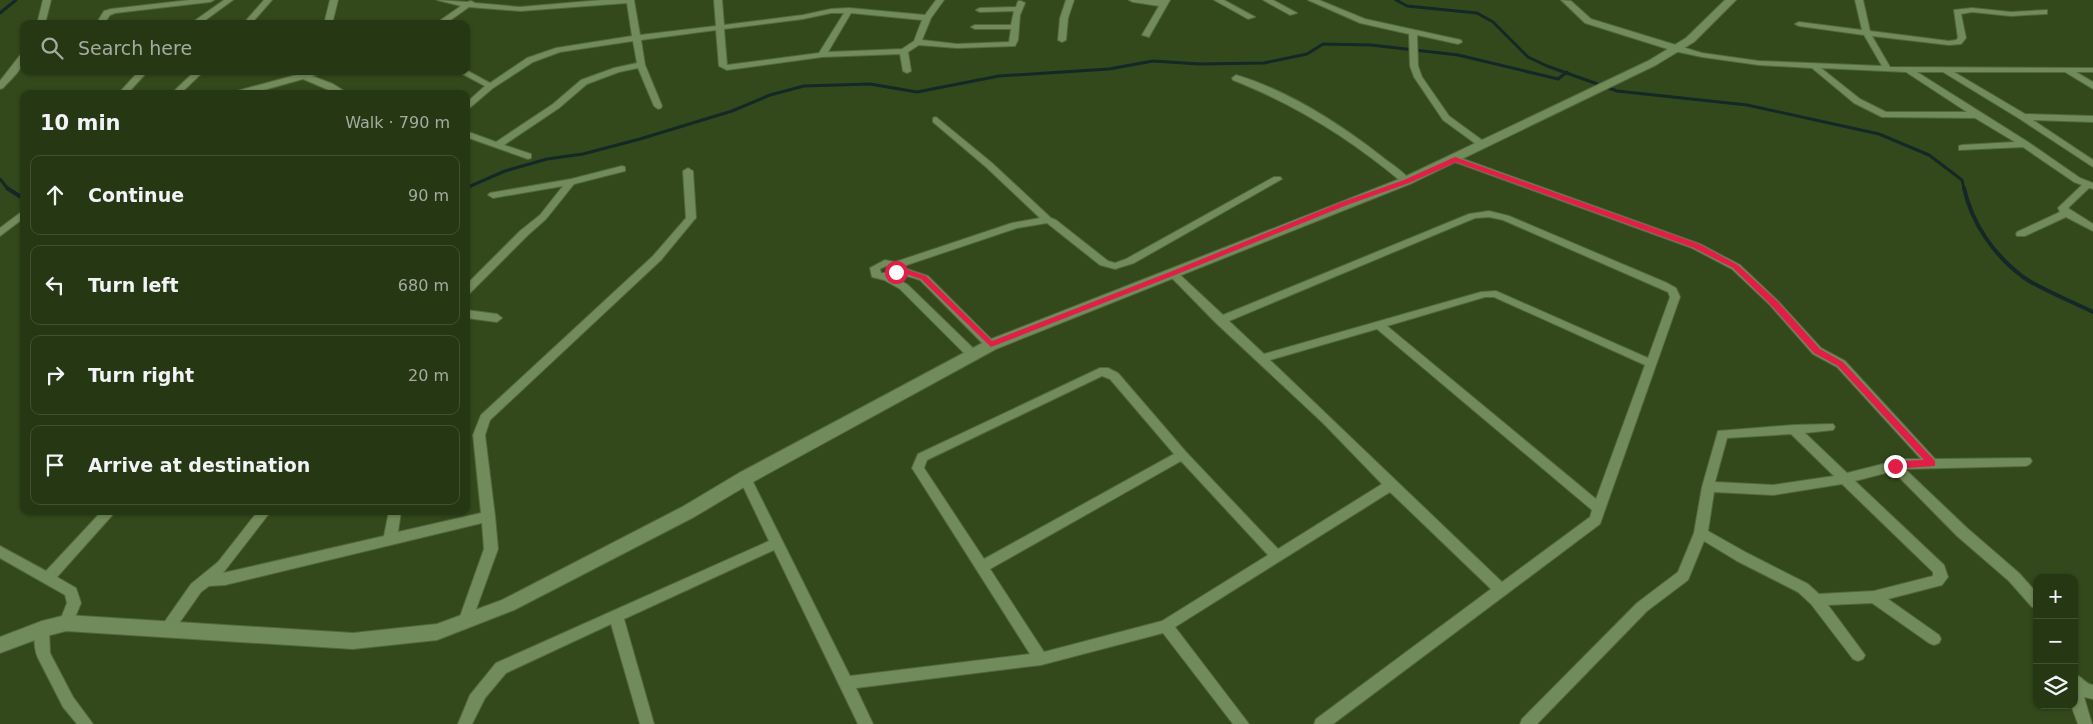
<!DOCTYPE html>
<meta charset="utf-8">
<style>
:root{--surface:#263714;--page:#2e3f1d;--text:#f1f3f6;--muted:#a4aca0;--line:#425134}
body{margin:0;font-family:"DejaVu Sans",sans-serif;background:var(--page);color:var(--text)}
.controls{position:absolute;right:15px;bottom:15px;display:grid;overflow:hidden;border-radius:10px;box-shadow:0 1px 4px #0004}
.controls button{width:45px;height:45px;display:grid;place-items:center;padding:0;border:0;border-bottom:1px solid var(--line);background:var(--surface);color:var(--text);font:25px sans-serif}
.stop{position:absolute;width:15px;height:15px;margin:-11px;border:4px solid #e11d48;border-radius:50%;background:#fff}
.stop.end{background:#e11d48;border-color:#fff;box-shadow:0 1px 5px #0008}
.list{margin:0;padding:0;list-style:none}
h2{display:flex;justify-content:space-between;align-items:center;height:65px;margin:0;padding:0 20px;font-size:21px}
h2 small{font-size:16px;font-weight:400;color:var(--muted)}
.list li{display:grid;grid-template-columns:32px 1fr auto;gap:15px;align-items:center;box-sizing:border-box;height:80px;margin:0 10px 10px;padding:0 10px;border:1px solid var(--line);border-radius:10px}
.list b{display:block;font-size:19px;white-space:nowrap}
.list em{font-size:16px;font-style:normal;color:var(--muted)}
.icon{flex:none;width:28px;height:28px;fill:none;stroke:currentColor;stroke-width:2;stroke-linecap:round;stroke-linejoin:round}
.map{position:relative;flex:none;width:2093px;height:724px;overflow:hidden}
.search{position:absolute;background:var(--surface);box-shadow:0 1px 4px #0004;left:20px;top:20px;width:450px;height:55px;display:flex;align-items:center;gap:12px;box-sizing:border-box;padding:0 18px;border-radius:10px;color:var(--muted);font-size:19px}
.panel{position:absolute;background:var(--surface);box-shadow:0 1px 4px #0004;left:20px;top:90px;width:450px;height:425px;border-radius:10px}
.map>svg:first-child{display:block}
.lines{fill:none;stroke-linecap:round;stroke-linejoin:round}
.stream-far1{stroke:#142827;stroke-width:3}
.stream{stroke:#142827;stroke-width:4}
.street-casing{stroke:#54663e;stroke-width:2}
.secondary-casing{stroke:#54663e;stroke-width:2}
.street{fill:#728b5b;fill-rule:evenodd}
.secondary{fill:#728b5b;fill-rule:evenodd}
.route{fill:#e11d48}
</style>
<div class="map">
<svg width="2093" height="724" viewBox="0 0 2093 724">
<rect width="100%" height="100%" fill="#33491b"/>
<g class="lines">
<path class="stream-far1" d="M1396,0l11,6 70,7 16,9 35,35 19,9 70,25 130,14 132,29 50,21 33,25 2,9
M0,13l16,-13
M0,179l8,10
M466,188l39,-17 42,-12 36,-5 57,-15 92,-28 38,-16 34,-9 66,-2 47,8 82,-16 110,-7 44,-8 47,3 64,-1 43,-9 16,-10 48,1 87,10 100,24 9,-7"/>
<path class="stream" d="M7,188l17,11
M1964,188c8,36 30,67 59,89 17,12 50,25 70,35"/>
<defs>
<path id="street" d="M43,0h8l-6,24h-8z
M190,0h24l-4,2 -95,11 -5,2 -6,9h-8l8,-13 7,-2z
M224,0h9l-33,24h-10z
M264,0h8l-21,24h-8z
M330,0h8l-6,24h-8z
M437,0l30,2 4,-1 4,2 45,4 82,-7h32l6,35 76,-9 -2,-26h8l2,25 79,-10 28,-6 18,-1 76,7 11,-15h8l-13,18 -9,22 35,4 52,-2 2,-13h-36l-4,-2 4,-2h36l3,-14 -34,1 -4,-2 4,-2 36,-1 2,-6h3l4,2 -5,12 -2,25 -3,6 -58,2 -38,-3 -11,7 3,19 -4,2 -4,-2 -3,-17 -78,3 -95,13 -8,-4 -3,-36 -75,10 4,25 17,41 -1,2 -3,1 -4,-3 -16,-38 -19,4 -32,12 -28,24 -55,37 27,9v4l-3,1 -62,-22v-6l30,11 57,-38 28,-24 33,-12 23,-5 -4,-22 -73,11 -27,10 -40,26 -27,23v-8l19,-17 -28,-15 9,-1 24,13 37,-25 29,-10 76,-12 -5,-33 -107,8 -51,-4 -24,17h-10l26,-18zM831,13h13l-25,40 -92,12 -3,-36 79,-10zM851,13l71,7 -8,21 -12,8 -74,3z
M1066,0h8l-6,18 -2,22 -4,2 -4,-2 2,-22z
M1129,0h41l-21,37 -7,-2 17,-29 -26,-4z
M1214,0h10l31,17 -7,2z
M1263,0h10l24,13 -7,2z
M1308,0h11l46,19 96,21 1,2 -4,2 -41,-9 1,31 4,11 27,39 37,27v4h-6l-37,-27 -29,-43 -4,-11 -1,-32 -49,-11z
M1561,0l10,1 20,18 111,34 57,8 123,5 -18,-31 -65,-9 -4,-2 4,-2 63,8 -7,-30h8l7,31 79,10 7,-1 2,-2 -4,-28 18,-2 39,4 36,-2v4h-3l-33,2 -39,-4 -11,2 5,24 -5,6 -12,1 -77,-9 18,31 203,1v4h-17l17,10v7l-28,-17h-111l71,42 68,2v6l-60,-2 60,40v7l-73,-48 -77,-47h-26l111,70 52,36 13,5v6l-4,-1 -21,20 25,16v7l-27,-14 -41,19h-8l-1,-2 1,-2 43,-20 -2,-4 2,-2 22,-21 -8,-3 -51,-35 -64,3v-4l3,-1 53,-3 -40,-24 -93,-1 -28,-14 -42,-35 -53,-3 -57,-8 -28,-6 -89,-28zM1821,68l85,4 61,40h-81l-26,-13z
M21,54h3c0,15 -11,23 -21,34l-3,1v-8z
M139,71h9l-21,23h-9z
M195,71h9l-24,23h-9z
M326,71l-14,5 21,8 16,10h-11l-35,-15 -53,15h-24l81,-22z
M1236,75c51,15 104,49 145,81 10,8 22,15 30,25l-5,3 -3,-1c-52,-44 -107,-78 -170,-103l-1,-2z
M936,117l56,46 59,55 5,2 52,41 7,2 11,-4 148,-82h6l2,2 -148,84 -19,6 -15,-4 -53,-42 -30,5 -116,39 27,9 69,69 -6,4 -4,-1 -67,-68 -20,-6 -5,3 13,8 68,66 2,3 -2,3h-8l-68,-68 -16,-9 -12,-3 -2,-9 15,-8 10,2 117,-39 28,-5 -54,-51 -53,-45v-4zM886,266l4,1 1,4 -5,2h-5l-1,-4z
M1455,156l245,88 40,21 38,36 43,47 24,13 90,98 95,-1 2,3 -2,3 -4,2 -121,3 62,59 52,45 18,20v16l-5,-2 -23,-26 -52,-45 -64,-65 -38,10 89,84 4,12 -6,8 -54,14 51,36 2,4 -2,4 -5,2 -5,-2 -57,-40 -44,2 37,50 -2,4 -5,2 -5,-2 -42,-55 -13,-12 -61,-31 -33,-20 -16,39 -41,31 -110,113h-17l2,-5 115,-116 41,-31 16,-39 8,-46 16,-56 75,-6 40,-1 2,3 -2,3 -28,3 42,40 56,-14h18l-84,-92 -24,-13 -43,-49 -38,-36 -40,-21 -240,-87v-4zM1791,434l43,42 -61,9 -58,-3 12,-44zM1842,484l91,88v4l-59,15 -55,3 -11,-10 -61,-31 -39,-22 6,-39 59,3z
M622,166l3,1v4l-51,13 -28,35 -18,16 -58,58 -4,1v-9l54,-54 20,-16 23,-29 -70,12 -5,-3 2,-2 81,-14z
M688,168l5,3 3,47 -2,2 -33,40 -171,160 -5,15 10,81 3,33 -28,77 -5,2 -5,-2 -2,-4 26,-73 -2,-26 -257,62 -16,1 -8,6 -28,40 -5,2 -5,-2 -2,-4 2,-4 28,-40 27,-22 40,-51h13l-48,62 161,-37 5,-25h12l-3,21 83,-19 -8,-78 8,-20 172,-159 33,-38 -3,-47z
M24,210v8l-24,18v-8z
M1489,211l20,5 158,67 9,5 4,9 -80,227 -267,200h-19l2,-5 175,-130 -101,-97 -215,135 74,97h-16l-70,-91 -122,32 -185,23 17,36h-15l-84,-174 -150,69 30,105h-14l-29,-100 -105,49 -21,25 -13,26h-14l12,-29 26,-32 273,-122 -30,-63 2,-3h8l2,3 99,198 180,-22 -118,-186 6,-14 182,-86h8l10,5 68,79 92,97 104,-65 -59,-61 -107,-100 -48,-49 5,-3 4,1 46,43 246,-101zM1489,217l14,3 165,72 2,5 -22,61 -152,-67 -15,1 -217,62 -35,-33 246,-103zM1485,297h9l151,68 -49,134 -209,-173zM1377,329l215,181 -2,7 -88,65 -232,-222zM1102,376l8,3 64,75 -190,105 -60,-91 3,-8zM1181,461l87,94 -106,66 -118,31 -54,-83z
M466,310l31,4 5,4 -5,4 -31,-4z
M102,511h14l-59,66 19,11 5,15 -10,24 -5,2 -5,-2 -2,-4 8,-20 -2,-8 -65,-37v-12l46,25z
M42,623l5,2 2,4 1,24 23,44 20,27h-16l-14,-17 -25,-49c-4,-8 -5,-25 -1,-33z
M2074,674c8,2 11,10 19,11v14l-9,-2 8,27h-14l-7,-19h3z"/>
<path id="secondary" d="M1725,0h11l-42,42 -38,23 -246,119 -414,165 -245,134 -57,34 -180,93 -77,30 -84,9 -287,-18 -23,6 -43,16v-16l42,-16 24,-6 287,18 84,-9 65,-24 180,-93 57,-34 247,-132 416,-163 246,-117 38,-23z"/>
</defs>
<use href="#street" class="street-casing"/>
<use href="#secondary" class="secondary-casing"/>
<use href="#street" class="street"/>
<use href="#secondary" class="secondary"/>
</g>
<path class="route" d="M1455,157l244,87 39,21 39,36 43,48 23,13 92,99v5l-43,3 -1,-3 1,-2 11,-3 21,-1 -86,-94 -24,-13 -43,-48 -38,-37 -39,-20 -238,-86 -47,21 -62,22 -172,70 -184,72 -70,-68 -21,-7 -4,3 -4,-3 2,-5 3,-1 29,10 66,65 178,-69 172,-70 62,-22z"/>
</svg>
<div class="controls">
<button>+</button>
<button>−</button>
<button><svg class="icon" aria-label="layers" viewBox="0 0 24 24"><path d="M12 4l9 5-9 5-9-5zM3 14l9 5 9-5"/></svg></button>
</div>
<div class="stop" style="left:896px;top:272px"></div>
<div class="stop end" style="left:1895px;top:466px"></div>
<div class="search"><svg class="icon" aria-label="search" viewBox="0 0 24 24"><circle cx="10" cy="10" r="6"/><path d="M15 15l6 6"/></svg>Search here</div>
<section class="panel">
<h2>10 min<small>Walk · 790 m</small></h2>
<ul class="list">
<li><svg class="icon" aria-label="ahead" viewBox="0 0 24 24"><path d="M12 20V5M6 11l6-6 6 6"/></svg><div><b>Continue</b></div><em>90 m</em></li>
<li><svg class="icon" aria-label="left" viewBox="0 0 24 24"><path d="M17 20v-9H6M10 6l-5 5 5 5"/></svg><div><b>Turn left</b></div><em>680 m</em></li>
<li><svg class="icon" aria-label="right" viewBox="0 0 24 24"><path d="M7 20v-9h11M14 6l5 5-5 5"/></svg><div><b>Turn right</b></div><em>20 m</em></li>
<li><svg class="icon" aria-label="arrive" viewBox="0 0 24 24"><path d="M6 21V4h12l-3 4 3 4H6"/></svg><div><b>Arrive at destination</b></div></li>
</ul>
</section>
</div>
